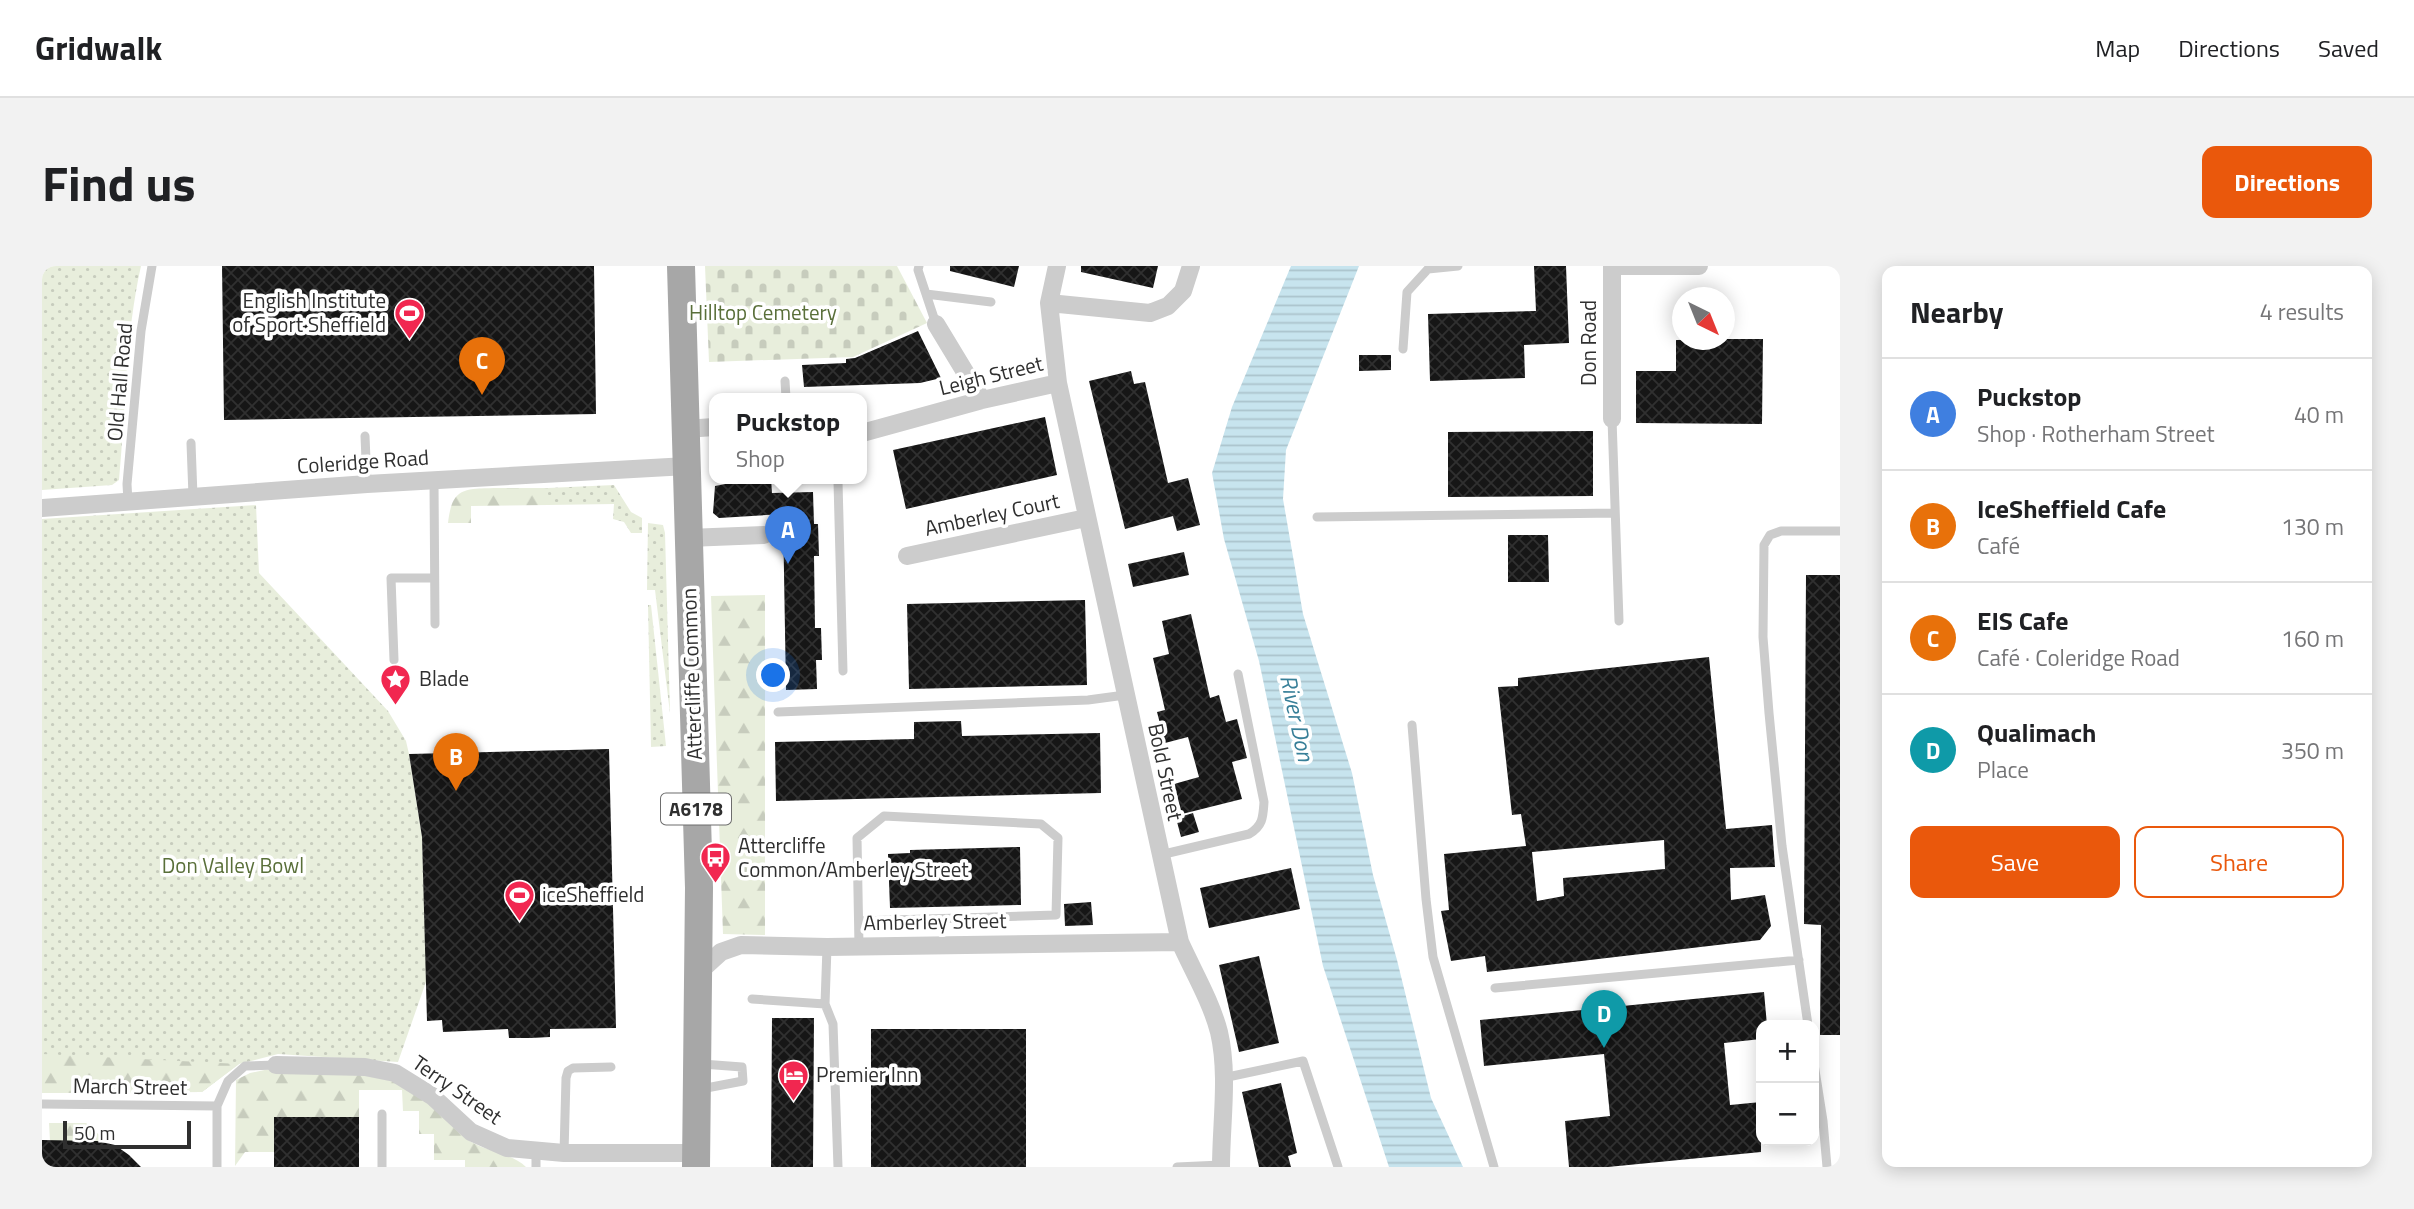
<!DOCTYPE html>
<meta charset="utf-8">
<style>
:root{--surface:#fff;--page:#f2f2f2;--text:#202124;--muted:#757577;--line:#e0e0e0;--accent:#ea580c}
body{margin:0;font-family:"Titillium Web",sans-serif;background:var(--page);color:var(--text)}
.controls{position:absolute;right:21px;bottom:21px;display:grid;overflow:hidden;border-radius:14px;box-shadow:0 4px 18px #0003}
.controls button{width:63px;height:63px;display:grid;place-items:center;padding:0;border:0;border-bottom:2px solid var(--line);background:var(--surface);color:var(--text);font:35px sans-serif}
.compass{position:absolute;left:1630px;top:21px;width:63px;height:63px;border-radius:50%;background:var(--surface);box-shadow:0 4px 18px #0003;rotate:137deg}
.scale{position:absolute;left:21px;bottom:18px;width:128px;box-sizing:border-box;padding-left:7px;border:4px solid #2f2f2f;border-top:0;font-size:19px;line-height:24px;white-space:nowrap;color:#2f2f2f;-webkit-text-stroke:5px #fff;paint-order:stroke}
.you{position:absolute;left:732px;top:410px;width:24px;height:24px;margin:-18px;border:5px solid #fff;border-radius:50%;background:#1a73e8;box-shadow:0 0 0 10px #1a73e833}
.badge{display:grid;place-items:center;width:46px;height:46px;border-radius:50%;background:var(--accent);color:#fff;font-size:23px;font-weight:700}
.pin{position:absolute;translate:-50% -58px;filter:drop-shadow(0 2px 4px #0008)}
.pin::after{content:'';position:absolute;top:37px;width:24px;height:21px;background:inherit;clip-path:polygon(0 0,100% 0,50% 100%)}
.popup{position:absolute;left:667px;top:127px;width:158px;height:91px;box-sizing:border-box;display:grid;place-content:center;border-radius:14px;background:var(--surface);filter:drop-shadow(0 2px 5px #0005);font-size:23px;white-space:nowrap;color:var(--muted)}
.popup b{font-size:26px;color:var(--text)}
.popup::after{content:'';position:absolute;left:50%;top:100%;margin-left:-14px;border:14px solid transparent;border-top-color:var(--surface)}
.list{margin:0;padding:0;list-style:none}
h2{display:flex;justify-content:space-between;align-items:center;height:91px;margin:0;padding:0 28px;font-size:30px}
h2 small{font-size:23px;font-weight:400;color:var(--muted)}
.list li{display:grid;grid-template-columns:46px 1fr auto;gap:21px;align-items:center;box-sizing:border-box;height:112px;padding:0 28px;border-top:2px solid var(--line)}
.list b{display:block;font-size:26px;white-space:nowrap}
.list p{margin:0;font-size:23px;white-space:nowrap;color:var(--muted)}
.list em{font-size:23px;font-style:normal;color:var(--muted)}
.actions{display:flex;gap:14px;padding:21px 28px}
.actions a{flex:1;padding:16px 0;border:2px solid var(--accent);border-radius:14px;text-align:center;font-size:24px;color:var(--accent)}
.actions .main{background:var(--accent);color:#fff}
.map{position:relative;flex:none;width:1798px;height:901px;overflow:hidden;border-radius:14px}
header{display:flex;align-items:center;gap:42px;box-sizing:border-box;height:98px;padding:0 35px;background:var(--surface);border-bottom:2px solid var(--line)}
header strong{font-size:33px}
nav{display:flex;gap:38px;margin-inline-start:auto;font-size:24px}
.intro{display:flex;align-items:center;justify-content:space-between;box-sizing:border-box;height:168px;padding:0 42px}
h1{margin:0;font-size:49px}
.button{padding:18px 32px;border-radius:14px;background:var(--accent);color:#fff;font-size:24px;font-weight:700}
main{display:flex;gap:42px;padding:0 42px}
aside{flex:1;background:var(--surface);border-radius:14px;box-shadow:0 4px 18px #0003}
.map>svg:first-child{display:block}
.grass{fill:url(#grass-dots)}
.forest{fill:url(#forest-firs)}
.cemetery{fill:url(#cemetery-stones)}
.water{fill:url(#water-rules)}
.building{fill:url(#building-cross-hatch);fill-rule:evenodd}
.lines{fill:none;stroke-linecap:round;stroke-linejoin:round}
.service{stroke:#ccc;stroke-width:9}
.minor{stroke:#ccc;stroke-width:18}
.primary{stroke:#a7a7a7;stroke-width:28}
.labels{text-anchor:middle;stroke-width:7;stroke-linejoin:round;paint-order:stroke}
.shield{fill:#fff;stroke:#6d6d6d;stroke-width:2}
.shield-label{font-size:19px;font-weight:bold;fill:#2f2f2f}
.poi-label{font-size:21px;fill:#2f2f2f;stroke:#fff;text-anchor:start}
.park-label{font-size:21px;fill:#596f39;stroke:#fff}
.street-label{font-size:21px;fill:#2f2f2f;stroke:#fff}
.water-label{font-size:23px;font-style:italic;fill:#377f98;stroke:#fff}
</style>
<header>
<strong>Gridwalk</strong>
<nav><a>Map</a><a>Directions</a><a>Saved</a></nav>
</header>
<div class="intro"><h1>Find us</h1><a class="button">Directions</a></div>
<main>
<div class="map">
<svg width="1798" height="901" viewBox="0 0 1798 901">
<defs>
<pattern id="grass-dots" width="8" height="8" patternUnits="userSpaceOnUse" patternTransform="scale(1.75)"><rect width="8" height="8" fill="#e8eedc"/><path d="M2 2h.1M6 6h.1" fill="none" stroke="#c7ccbd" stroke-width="1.8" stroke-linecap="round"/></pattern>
<pattern id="forest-firs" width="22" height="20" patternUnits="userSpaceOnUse" patternTransform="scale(1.75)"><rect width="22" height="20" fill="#e8eedc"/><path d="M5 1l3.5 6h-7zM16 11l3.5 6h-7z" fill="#c7ccbd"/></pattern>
<pattern id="cemetery-stones" width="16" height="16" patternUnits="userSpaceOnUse" patternTransform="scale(1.75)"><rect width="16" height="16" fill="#e8eedc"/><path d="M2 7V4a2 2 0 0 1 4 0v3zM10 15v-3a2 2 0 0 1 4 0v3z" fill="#c7ccbd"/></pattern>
<pattern id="water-rules" width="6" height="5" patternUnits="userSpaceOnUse" patternTransform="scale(1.75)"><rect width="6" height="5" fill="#c7e4ee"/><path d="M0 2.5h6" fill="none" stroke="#abc4cc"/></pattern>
<pattern id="building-cross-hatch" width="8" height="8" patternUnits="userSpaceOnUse" patternTransform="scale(1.75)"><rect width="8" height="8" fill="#161616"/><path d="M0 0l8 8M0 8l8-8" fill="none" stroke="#303030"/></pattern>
</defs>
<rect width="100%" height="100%" fill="#fff"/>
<path class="grass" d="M0,0h99c-16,71 -15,142 -22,214l-7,5 -70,5z
M572,219l17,27 11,6v15h-11l-7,-11 -11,-3 1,-15 -66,1v-17z
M214,239l3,68 129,138 18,30 3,13 13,83 5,142 -29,83 -120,-8 -39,10 -37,28 -160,1v-574z
M606,257l15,2 2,8 5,180 -15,-123h-8z
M606,339h3l15,141 -15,1z"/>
<path class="forest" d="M452,222h54v17l-77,1v17h-23c4,-35 15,-34 46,-35z
M723,329v340l-42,-1 -12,-338z
M0,788l197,10 -37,28 -160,1z
M241,800c33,2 93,-1 122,15 20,12 43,44 63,59 18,12 43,12 58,27h-61v-7h-31v-26h-15v-23h-16l-1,-21h-43v27h-85v35h-29l-10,14 1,-86 14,-7z
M7,857h37l18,16v4l-54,-2z"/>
<path class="cemetery" d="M663,0h192l30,57 -74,34 -144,5z"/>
<path class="water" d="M1249,0h68l-73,184 -3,49 20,115 49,159 21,102 24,85 34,138 32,69h-74l-66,-201 -64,-305 -35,-122 -12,-66 20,-66z"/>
<path class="building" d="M180,0h372l2,148 -372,6z
M908,0h69l-5,21 -64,-16z
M1039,0h77l-5,22 -72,-16z
M1492,0h32l3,77 -45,2 1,33 -95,3 -2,-67 108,-3z
M876,65l23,47 -21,5 -116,4 -2,-22 44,-2v-4l9,-1z
M1683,73h38l-1,85 -126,-1v-52h40v-31z
M1317,89h32v15l-32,1z
M1089,105l3,13 11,-2 23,101 20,-5 12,47 -23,6 -4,-15 -48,13 -36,-148z
M1003,151l12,58 -151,34 -13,-59z
M1551,165v65l-145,1v-65z
M694,212h35l1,15 41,-1 1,32h4l1,32h-5l1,72h6l1,32h-6l1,29 -31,1 -3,-176 -64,4 -6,-5 2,-27 21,-4z
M1466,269h40l1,47h-41z
M1142,286l5,23 -56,12 -5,-23z
M1764,309h34v460h-20l1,-110 -17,-1z
M1043,334l2,85 -178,4 -2,-85z
M1149,348l19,84 9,-3 7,27 11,-3 10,39 -15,4 10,37 -60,15 -8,-30 25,-7 -11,-40 -23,6 -8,-31 8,-2 -12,-52 16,-4 -7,-33z
M1667,391l17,172 46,-4 3,42 -45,1 1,32 34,-5 6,31 -11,14 -273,32 -2,-16 -34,5 -10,-50 8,-1 -5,-56 82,-8 -5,-32 -9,1 -14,-128 20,-1v-8zM1622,574l1,29 -102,9 1,18 -27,5 -5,-49z
M919,455l1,15 138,-3 1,60 -325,8 -1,-59 139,-3v-17z
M567,483l7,279 -66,1v8l-19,1h-22l-1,-9 -65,3 -1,-12 -15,1 -5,-184 -13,-83z
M1151,547l6,19 -18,5 -5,-19z
M978,581l1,58 -131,3 -2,-54 22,-1v-3z
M1249,602l9,41 -91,19 -9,-40z
M1049,636l2,23 -28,1 -1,-22z
M1217,690l20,87 -40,9 -20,-87z
M1722,726l3,33h-6v14l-37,4 6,62 31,-3v50l-153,15h-39l-4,-46 45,-5 -6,-62 -120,12 -4,-46z
M730,752h42l-1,149h-42z
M829,763h155v138h-155z
M1239,817l16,70 -9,3 3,11h-32l-17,-75z
M232,851h85v50h-85z
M0,874l55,1 18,4 14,10 12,12h-99z"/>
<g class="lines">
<path class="service" d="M877,0l-1,4 18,54
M884,28l65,8
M1361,83l4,-57 21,-23 30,-3
M743,115l1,17
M1570,153l7,202
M323,170l2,48
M149,177l2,53
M793,212l3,4 5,189
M392,215l1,143
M86,236l-1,-18 14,-153 11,-65
M1275,251l298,-4
M352,394l-3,-82h43
M736,446l310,-12 37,-5
M1370,459l14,174 7,58 61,210
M1118,589l89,-21c14,-8 14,-17 15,-32l-26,-128
M817,680l-2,-108 27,-22 157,8 17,14 -2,77 -197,6
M785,681l-2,57 8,20 5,143
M1453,722l304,-28
M710,733l73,5
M1766,759l-26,-179 -13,-133 -6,-76 1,-92 6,-10 11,-4h59
M1772,798l9,57 4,46
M1181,812l80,-17 35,106
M659,823l42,-8 -1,-14 -40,-3
M0,838l175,2
M522,887l2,-75 2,-7 5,-3 38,-1
M175,901v-61l11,-25 17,-15 31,-1
M340,901v-53
M494,901v-16
M1135,901l44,-2"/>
<path class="minor" d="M1015,0l-8,37 9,80 122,559c13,29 31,59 39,90 10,43 2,91 2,135
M1570,0h87
M1007,37l101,10 18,-7 15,-15 8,-25
M894,58l46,76
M1570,153v-153
M643,163l29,-2
M820,167l120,-33 76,-17
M0,242l325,-24 320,-18
M646,272l76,-3
M865,290l179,-38
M657,706l22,-20 20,-7 86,2 353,-5
M234,799l89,2 30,6 37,23 39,36 36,16 57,5h132"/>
<path class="primary" d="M639,0l18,622 -3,279"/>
</g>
<defs>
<symbol id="stadium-pin" viewBox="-11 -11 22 30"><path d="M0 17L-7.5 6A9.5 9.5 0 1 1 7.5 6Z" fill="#f12750" stroke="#fff"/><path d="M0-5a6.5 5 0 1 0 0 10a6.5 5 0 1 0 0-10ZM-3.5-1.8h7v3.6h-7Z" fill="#fff"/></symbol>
<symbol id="sight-pin" viewBox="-11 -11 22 30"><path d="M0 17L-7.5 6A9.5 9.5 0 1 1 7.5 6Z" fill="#f12750" stroke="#fff"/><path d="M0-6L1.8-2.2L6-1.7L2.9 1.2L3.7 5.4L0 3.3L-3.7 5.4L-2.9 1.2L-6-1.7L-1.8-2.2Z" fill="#fff"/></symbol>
<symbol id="bus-pin" viewBox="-11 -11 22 30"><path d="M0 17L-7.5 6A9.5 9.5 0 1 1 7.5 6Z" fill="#f12750" stroke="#fff"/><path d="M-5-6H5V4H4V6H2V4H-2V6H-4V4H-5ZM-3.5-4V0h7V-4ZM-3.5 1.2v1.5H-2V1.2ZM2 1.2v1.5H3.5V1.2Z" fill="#fff"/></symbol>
<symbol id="hotel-pin" viewBox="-11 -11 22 30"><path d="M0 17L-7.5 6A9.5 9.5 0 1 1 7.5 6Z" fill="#f12750" stroke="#fff"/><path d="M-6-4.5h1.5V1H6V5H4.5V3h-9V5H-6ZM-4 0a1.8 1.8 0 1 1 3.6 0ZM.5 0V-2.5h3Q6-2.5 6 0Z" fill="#fff"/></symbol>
</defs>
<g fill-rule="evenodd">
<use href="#stadium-pin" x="350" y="30" width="35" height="47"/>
<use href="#sight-pin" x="336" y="396" width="35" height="47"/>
<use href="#bus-pin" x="656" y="574" width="35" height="47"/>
<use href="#stadium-pin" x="460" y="612" width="35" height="47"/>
<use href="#hotel-pin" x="734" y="792" width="35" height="47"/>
</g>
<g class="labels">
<rect class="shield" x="619" y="527.5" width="70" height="31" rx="5"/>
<g class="shield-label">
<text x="654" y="550">A6178</text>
</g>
<g class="poi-label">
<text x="344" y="42" text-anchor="end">English Institute<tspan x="344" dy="24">of Sport Sheffield</tspan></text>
<text x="377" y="420">Blade</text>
<text x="696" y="587">Attercliffe<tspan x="696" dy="24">Common/Amberley Street</tspan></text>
<text x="500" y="636">iceSheffield</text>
<text x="774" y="816">Premier Inn</text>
</g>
<g class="park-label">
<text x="721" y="54">Hilltop Cemetery</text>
<text x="191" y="607">Don Valley Bowl</text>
</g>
<g class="street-label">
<text transform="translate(1547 77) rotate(-90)" y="7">Don Road</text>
<text transform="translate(949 110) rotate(-14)" y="7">Leigh Street</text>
<text transform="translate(78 116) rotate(-85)" y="7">Old Hall Road</text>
<text transform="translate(321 196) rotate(-4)" y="7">Coleridge Road</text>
<text transform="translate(950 249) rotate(-12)" y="7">Amberley Court</text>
<text transform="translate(650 408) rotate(-92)" y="7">Attercliffe Common</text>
<text transform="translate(1123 506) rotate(78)" y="7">Bold Street</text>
<text transform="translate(893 656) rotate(-1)" y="7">Amberley Street</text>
<text transform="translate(88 821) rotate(1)" y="7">March Street</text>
<text transform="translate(415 824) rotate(35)" y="7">Terry Street</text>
</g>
<g class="water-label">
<text transform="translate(1255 452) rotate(78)" y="8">River Don</text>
</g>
</g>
</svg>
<div class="controls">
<button>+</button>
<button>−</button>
</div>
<svg class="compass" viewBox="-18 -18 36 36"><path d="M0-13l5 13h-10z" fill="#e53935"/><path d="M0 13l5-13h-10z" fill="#757577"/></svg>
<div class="scale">50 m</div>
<div class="you"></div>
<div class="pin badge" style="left:746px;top:298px;background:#3f7fe0">A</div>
<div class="popup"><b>Puckstop</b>Shop</div>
<div class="pin badge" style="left:414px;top:525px;background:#e8710a">B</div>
<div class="pin badge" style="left:440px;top:129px;background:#e8710a">C</div>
<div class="pin badge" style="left:1562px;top:782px;background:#0f9aa8">D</div>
</div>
<aside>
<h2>Nearby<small>4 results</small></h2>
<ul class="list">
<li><span class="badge" style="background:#3f7fe0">A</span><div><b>Puckstop</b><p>Shop · Rotherham Street</p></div><em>40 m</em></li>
<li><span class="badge" style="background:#e8710a">B</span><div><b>IceSheffield Cafe</b><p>Café</p></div><em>130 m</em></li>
<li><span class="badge" style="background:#e8710a">C</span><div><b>EIS Cafe</b><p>Café · Coleridge Road</p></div><em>160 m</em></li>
<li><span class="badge" style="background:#0f9aa8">D</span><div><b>Qualimach</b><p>Place</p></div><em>350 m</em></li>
</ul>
<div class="actions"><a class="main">Save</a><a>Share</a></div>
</aside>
</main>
